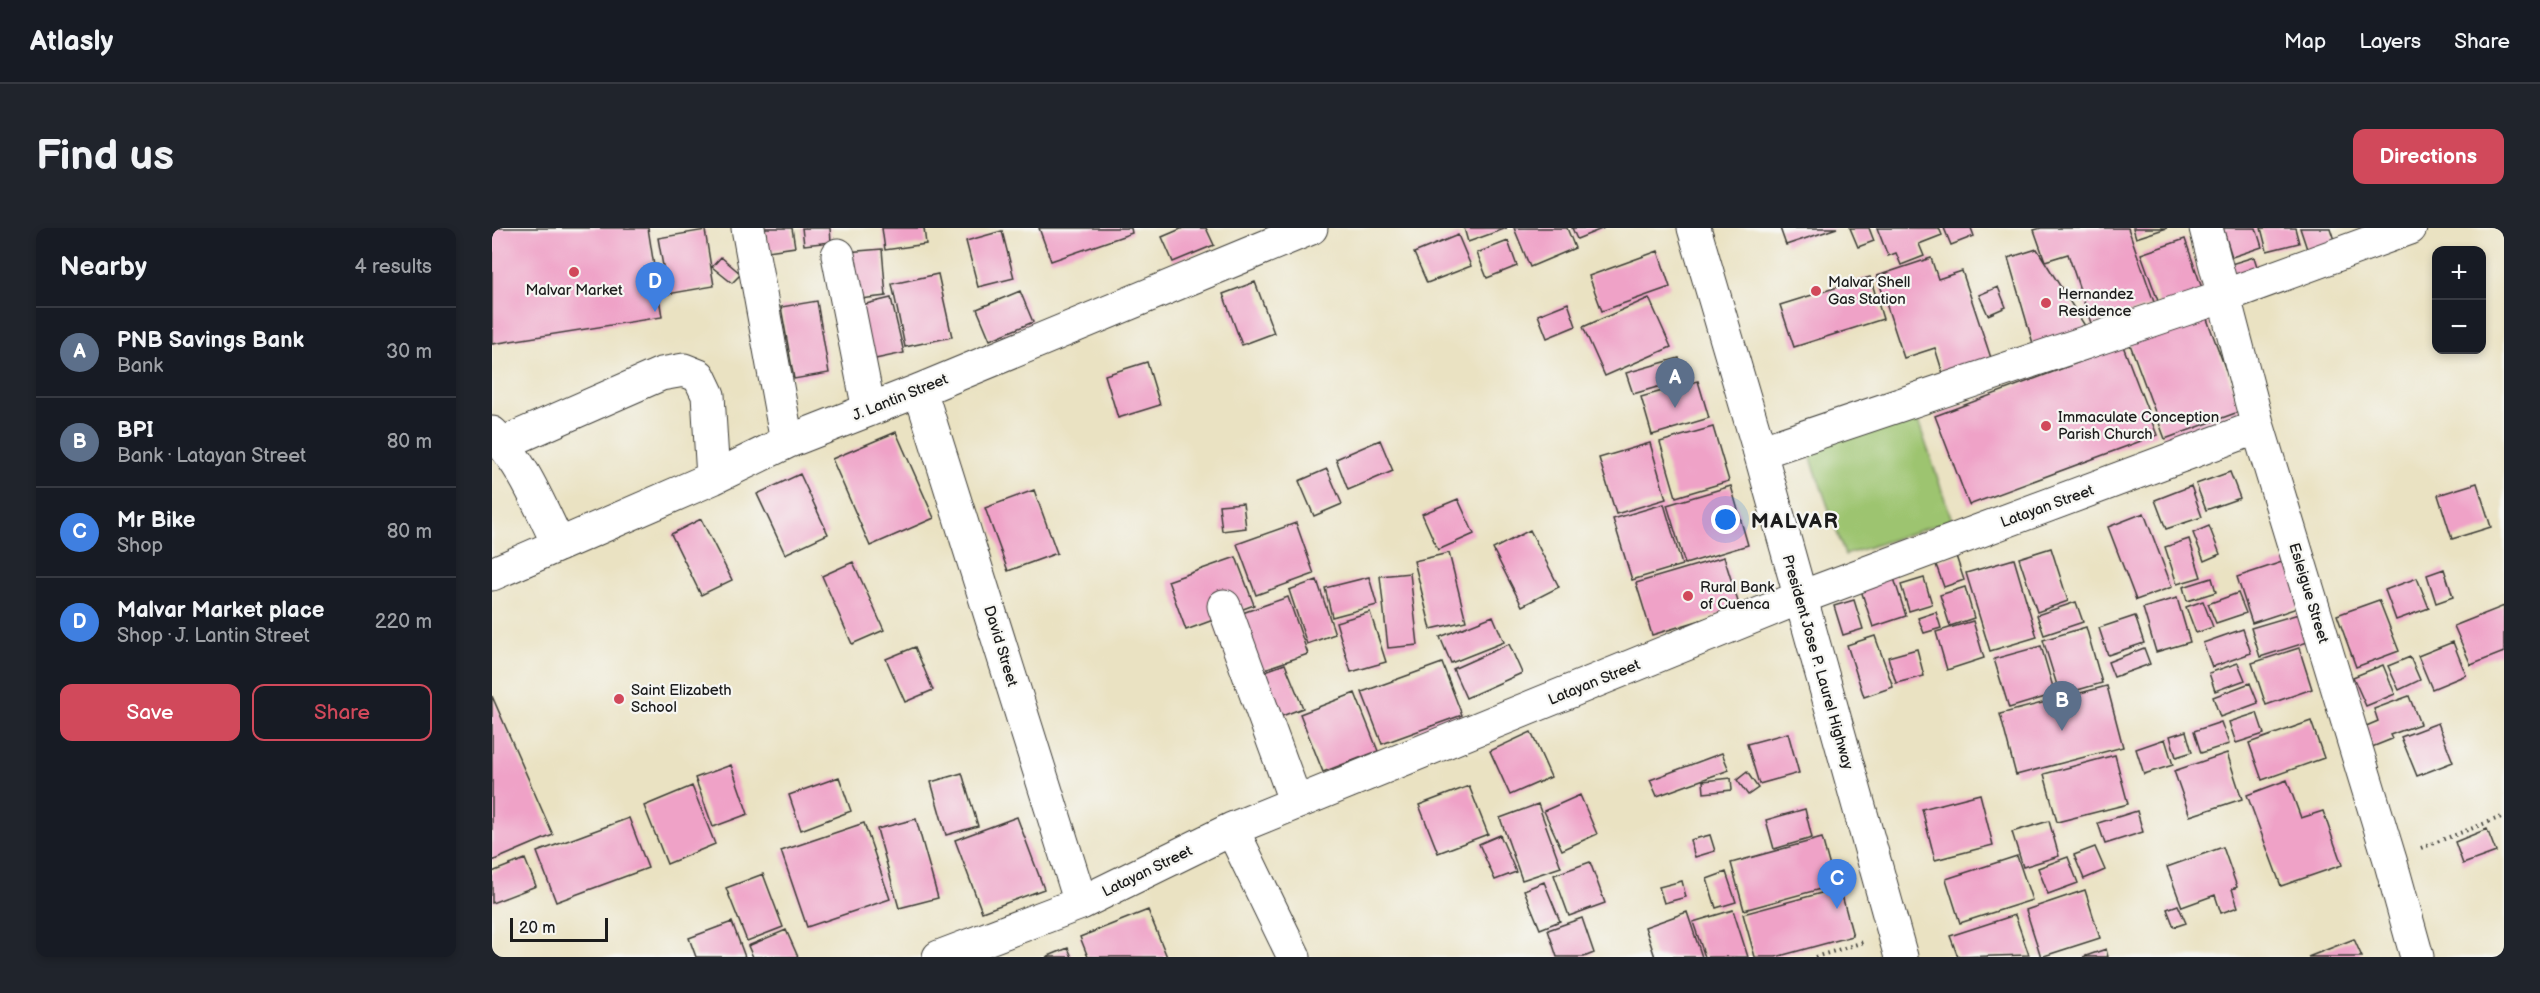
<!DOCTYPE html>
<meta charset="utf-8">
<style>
:root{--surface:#171b24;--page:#20242c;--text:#f1f3f6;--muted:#9ea1a6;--line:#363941;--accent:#d1495b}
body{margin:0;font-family:"Balsamiq Sans",sans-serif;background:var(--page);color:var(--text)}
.controls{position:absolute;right:18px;top:18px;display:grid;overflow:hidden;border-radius:12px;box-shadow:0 3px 9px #0003}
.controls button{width:54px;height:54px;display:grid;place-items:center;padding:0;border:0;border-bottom:2px solid var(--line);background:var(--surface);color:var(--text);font:30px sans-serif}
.scale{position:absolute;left:18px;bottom:15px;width:98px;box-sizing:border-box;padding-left:6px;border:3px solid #1c1c1c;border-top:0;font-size:16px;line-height:21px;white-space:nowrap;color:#1c1c1c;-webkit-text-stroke:4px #f6f6f2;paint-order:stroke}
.you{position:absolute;left:1234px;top:292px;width:21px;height:21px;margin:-15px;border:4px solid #fff;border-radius:50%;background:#1a73e8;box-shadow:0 0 0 9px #1a73e833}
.badge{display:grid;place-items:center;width:39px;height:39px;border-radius:50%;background:var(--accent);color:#fff;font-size:20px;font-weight:700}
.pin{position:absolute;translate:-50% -50px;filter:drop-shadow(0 2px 3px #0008)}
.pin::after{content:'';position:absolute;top:32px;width:21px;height:18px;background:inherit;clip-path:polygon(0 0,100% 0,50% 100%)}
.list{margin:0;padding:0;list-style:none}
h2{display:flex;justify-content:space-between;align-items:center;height:78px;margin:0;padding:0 24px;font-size:26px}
h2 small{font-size:20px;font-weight:400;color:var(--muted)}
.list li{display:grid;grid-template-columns:39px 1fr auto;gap:18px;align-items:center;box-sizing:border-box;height:90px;padding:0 24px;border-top:2px solid var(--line)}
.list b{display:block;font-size:22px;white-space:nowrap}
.list p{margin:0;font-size:20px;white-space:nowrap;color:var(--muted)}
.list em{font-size:20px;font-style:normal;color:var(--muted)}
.actions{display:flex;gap:12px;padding:18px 24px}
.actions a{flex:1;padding:14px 0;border:2px solid var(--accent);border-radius:12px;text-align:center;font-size:21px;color:var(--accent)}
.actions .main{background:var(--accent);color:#fff}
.map{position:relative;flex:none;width:2012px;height:729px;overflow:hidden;border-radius:12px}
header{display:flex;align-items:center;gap:36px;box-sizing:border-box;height:84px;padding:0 30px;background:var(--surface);border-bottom:2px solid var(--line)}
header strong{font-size:28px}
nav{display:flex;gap:33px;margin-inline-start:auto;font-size:21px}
.intro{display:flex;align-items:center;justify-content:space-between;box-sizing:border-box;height:144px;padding:0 36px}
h1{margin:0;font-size:42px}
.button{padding:15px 27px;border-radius:12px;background:var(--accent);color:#fff;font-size:21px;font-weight:700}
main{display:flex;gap:36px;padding:0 36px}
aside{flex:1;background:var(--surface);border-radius:12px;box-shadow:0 3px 9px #0003}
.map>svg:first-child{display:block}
.green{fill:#9dc46f;stroke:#5c7046;stroke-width:1.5}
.building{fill:#efa2c7}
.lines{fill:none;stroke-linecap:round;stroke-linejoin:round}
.minor-casing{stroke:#3b3a35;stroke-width:35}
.highway-casing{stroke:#3b3a35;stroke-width:35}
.path{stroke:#3b3a35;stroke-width:4;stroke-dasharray:1.5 4.5;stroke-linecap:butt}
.minor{stroke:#fff;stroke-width:33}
.highway{stroke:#fff;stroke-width:33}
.poi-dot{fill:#d1495b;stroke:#f6f6f2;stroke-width:2}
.labels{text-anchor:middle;stroke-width:4.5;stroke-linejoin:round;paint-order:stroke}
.poi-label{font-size:15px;fill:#1c1c1c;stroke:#f6f6f2;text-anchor:start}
.street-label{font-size:15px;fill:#1c1c1c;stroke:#f6f6f2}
.district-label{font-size:21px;font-weight:bold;letter-spacing:1.5px;fill:#1c1c1c;stroke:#f6f6f2}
</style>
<header>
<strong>Atlasly</strong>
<nav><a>Map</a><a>Layers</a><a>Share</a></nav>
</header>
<div class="intro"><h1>Find us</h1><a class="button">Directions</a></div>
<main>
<aside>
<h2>Nearby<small>4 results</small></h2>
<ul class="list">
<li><span class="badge" style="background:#5c6f8a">A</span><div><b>PNB Savings Bank</b><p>Bank</p></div><em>30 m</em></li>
<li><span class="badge" style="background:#5c6f8a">B</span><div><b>BPI</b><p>Bank · Latayan Street</p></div><em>80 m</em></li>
<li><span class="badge" style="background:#3f7fe0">C</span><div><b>Mr Bike</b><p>Shop</p></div><em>80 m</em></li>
<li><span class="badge" style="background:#3f7fe0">D</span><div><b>Malvar Market place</b><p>Shop · J. Lantin Street</p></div><em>220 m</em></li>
</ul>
<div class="actions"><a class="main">Save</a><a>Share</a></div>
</aside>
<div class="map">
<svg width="2012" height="729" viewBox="0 0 2012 729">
<rect width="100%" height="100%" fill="#f6f6f2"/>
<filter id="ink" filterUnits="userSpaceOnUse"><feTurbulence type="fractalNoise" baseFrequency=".0167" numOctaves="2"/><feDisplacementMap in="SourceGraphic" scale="12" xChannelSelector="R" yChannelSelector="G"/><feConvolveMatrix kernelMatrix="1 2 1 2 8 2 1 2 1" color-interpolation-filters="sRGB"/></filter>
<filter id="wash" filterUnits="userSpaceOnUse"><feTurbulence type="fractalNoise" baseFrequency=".008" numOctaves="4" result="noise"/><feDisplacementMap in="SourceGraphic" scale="24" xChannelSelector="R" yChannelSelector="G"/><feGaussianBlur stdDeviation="1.35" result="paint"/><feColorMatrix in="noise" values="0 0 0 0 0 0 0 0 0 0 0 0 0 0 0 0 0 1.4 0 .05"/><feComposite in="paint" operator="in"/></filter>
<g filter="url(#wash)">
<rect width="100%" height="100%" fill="#eae2c2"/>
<path class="green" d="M1422,181l38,111 -107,35 -38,-108z"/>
<g id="blocks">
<path class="building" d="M0,0h156l14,89 -170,27z
M273,0h27l3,19 -27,4z
M310,0h28l1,14 -27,3z
M390,0h42l2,16 -41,6z
M547,0h92l1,5 -81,28z
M691,0h23l8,17 -41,17 -11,-25z
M972,0h43l-39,14z
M1022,0h53l8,20 -45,19z
M1080,0h32l-27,11z
M1288,0h57l-51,17z
M1358,0h19l5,13 -16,6z
M1385,0h62l3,7 -23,9 5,12 -23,9 -5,-12 -8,3z
M1452,0h27l3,8 -23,9z
M1549,0h87l27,77 -63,21 -24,-72 -23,7 -11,-31z
M1641,0h34l-31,10z
M1731,0h33l6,19 -30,10z
M1769,0h34l4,15 -32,8z
M1808,0h30l7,21 -27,9z
M213,2l9,56 -46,8 -10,-56z
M510,3l12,47 -36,9 -12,-46z
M966,7l13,31 -44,17 -13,-30z
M1693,11l20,58 -43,15 -21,-58z
M1016,13l9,25 -30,12 -10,-25z
M390,21l4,47 -35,4 -5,-48z
M1545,21l50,80 -53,18 -26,-89z
M1166,23l12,36 -68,24 -13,-35z
M229,29l20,17 -9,9 -20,-16z
M1762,29l6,19 -23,7 -6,-19z
M1439,30l7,21 24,-8 32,96 -48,16 -11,-35 -31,10 -27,-82z
M446,46l14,63 -47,10 -13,-63z
M1378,49l13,42 -89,28 -14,-42z
M763,54l19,51 -32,12 -19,-51z
M1506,59l8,20 -18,8 -9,-20z
M528,63l13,31 -43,18 -13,-31z
M399,70l13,55 -43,9 -12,-54z
M1157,70l22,49 -66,29 -22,-49z
M325,73l12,72 -35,6 -13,-72z
M1076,75l8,23 -29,12 -9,-23z
M1712,83l37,100 -76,28 -37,-100z
M1631,118l34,89 -188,70 -34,-89z
M1187,130l6,21 -52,15 -7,-21z
M655,134l13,43 -42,13 -13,-43z
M1206,153l11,37 -57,17 -11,-38z
M1221,199l16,54 -53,16 -16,-55z
M404,204l38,86 -64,28 -38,-87z
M888,212l13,31 -45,19 -12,-31z
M1158,215l16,56 -50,15 -17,-56z
M835,241l15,35 -28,12 -15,-35z
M1738,244l10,26 -34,12 -10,-26z
M308,246l28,60 -43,20 -28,-60z
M1985,255l14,44 -39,12 -14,-44z
M1239,258l17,59 -63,19 -18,-59z
M1699,258l11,31 -36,12 -11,-29z
M542,262l23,63 -49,18 -23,-63z
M966,271l16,35 -36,16 -16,-36z
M751,275l3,25 -24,3 -3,-26z
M1172,276l18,61 -50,15 -19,-61z
M1652,285l28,74 -36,13 -28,-73z
M209,291l31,61 -31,15 -30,-61z
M804,295l18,51 -58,21 -19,-51z
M1717,298l11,28 -16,7 -11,-28z
M1038,302l29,57 -37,19 -29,-57z
M1697,311l12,38 -24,7 -12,-37z
M1559,320l17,53 -31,11 -18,-54z
M957,325l17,68 -35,8 -17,-68z
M1464,328l8,24 -20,7 -9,-25z
M744,329l18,48 -68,25 -18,-49z
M1232,329l16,51 -88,27 -16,-52z
M1522,331l23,78 -47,14 -24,-78z
M1796,332l15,46 -51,17 -15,-46z
M361,334l31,68 -32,14 -30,-68z
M1952,341l9,28 -17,6 -9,-28z
M1400,344l14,44 -33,11 -14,-43z
M918,345l8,72 -30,3 -8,-72z
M877,349l8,28 -45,12 -7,-29z
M1432,350l8,26 -23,7 -8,-26z
M1720,350l4,14 -29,9 -4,-14z
M1925,350l12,30 -33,12 -11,-30z
M825,352l18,54 -28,10 -18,-54z
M1473,359l9,31 -24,8 -10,-31z
M1746,365l8,20 -30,10 -8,-19z
M796,369l20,57 -73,25 -21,-56z
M1685,370l13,44 -34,10 -13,-44z
M1362,372l9,29 -20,6 -9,-29z
M1887,372l20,51 -43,16 -19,-52z
M1711,373l10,26 -17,6 -10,-26z
M1584,374l7,20 -39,13 -7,-20z
M2012,378v46l-33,13 -17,-39z
M878,384l16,50 -35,10 -15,-50z
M1444,384l5,16 -17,5 -6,-15z
M1810,385l9,28 -51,16 -9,-29z
M1001,388l11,26 -53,21 -11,-26z
M1643,388l9,27 -36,12 -9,-27z
M1481,393l11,37 -37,12 -11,-38z
M1594,399l16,56 -42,12 -17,-55z
M1751,401l8,24 -39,14 -9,-24z
M1383,408l18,51 -29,10 -17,-52z
M1961,414l13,33 -34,14 -14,-33z
M1017,416l13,29 -56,25 -13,-29z
M1549,418l14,48 -46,14 -15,-49z
M423,419l18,43 -28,12 -19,-43z
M1652,420l6,16 -36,13 -6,-15z
M1807,420l13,41 -46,16 -14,-42z
M1425,421l7,27 -28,7 -8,-26z
M1918,429l10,23 -21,10 -11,-24z
M950,435l20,52 -80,29 -20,-52z
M1746,435l7,17 -30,11 -6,-18z
M793,436l18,44 -29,11 -17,-45z
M1891,437l12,29 -29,12 -13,-29z
M1758,455l8,20 -38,14 -7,-20z
M1615,458l16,61 -107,28 -16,-61z
M863,465l23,58 -55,21 -23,-58z
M0,468l61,139 -61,26z
M1917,468l11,28 -30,11 2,4 -20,8 -8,-20 14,-6 -4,-12z
M1765,485l7,21 -28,9 -7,-21z
M1819,493l13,37 -62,22 -13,-37z
M1729,494l8,22 -28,9 -7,-22z
M1946,495l15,39 -36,14 -16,-39z
M1694,503l6,21 -16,5 -6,-21z
M1039,504l20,45 -41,18 -20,-44z
M1296,505l11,40 -40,11 -12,-40z
M1673,511l8,26 -29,9 -8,-25z
M1230,525l7,17 -72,26 -7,-16z
M1735,525l15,46 -52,17 -16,-45z
M1623,527l13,49 -71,18 -13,-48z
M239,537l17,49 -35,13 -18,-49z
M1255,544l11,16 -10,7 -11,-15z
M470,545l16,53 -32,9 -15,-53z
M347,549l12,34 -50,19 -12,-35z
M1239,550l1,12 -28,3 -1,-12z
M1795,552l14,38 22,-7 19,54 -61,21 -34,-91z
M200,558l23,58 -48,20 -23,-58z
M977,558l19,48 -50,19 -19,-48z
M1488,566l13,51 -58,15 -13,-51z
M1088,567l17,39 -35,16 -18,-39z
M1046,576l23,63 -39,13 -22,-62z
M1313,581l7,29 -38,11 -8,-29z
M1645,583l6,21 -38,12 -7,-21z
M525,589l27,72 -62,23 -27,-72z
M137,590l19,50 -92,34 -19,-50z
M424,591l22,79 -39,10 -22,-79z
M1557,593l10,35 -36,11 -11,-35z
M372,595l26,76 -83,28 -26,-76z
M1995,601l9,23 -33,12 -8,-22z
M1008,607l16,37 -21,8 -16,-36z
M1218,607l5,16 -20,6 -5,-17z
M1330,610l13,47 -91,25 -13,-47z
M1603,619l10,23 -21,9 -10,-24z
M1731,619l14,40 -5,2 6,18 -17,6 -6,-18 -33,12 -15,-40z
M1525,628l15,44 -72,23 -14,-44z
M1576,629l10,26 -30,11 -10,-26z
M33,631l11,27 -44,17v-31z
M1098,634l15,41 -36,13 -15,-41z
M1234,644l10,30 -20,6 -9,-29z
M271,646l20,53 -36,14 -21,-53z
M1190,653l4,16 -22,6 -5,-16z
M1052,654l16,39 -20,8 -16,-39z
M1348,660l13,48 -77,21h-21l-12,-43z
M1593,662l15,48 -59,19 -15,-47z
M1686,677l8,18 -12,4 -7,-18z
M656,682l19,47h-79l-8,-20z
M1241,682l15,47h-43l-12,-35z
M1195,684l15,45h-47l-10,-30z
M1523,687l14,40 -71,2 -8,-21z
M1090,690l12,35 -10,4h-27l-9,-27z
M240,694l13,35h-49l-7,-19z
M294,702l12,27h-45l-5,-11z
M1862,711l8,18h-54z
M576,720l4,9h-26z
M1614,721l2,8h-25z"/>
</g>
</g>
<g filter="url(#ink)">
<use href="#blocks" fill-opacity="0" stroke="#3b3a35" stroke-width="1.5"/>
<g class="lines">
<defs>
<path id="minor" d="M256,0l39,214
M1714,0l52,199 132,433 27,97
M346,27l31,155
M428,162l161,513
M0,205c31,29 48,74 67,112
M12,215l157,-69 23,-4 15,6 9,19 5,83
M1268,224l464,-156 186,-68
M0,346l221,-96 74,-36 133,-52 391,-162
M732,378l72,197
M740,601l62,128
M447,729l142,-54 151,-74 567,-231 459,-171"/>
<path id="highway" d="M1202,0l66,224 141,505"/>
</defs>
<use href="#minor" class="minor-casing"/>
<use href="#highway" class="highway-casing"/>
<path class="path" d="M1929,620l83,-32
M1323,729l49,-15"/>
<use href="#minor" class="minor"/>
<use href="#highway" class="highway"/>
</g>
</g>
<g class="poi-dot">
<circle cx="82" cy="44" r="6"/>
<circle cx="1324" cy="63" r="6"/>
<circle cx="1554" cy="75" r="6"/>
<circle cx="1554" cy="198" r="6"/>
<circle cx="1196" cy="368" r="6"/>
<circle cx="127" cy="471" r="6"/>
</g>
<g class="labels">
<g class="poi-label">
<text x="1336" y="59">Malvar Shell<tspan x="1336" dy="17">Gas Station</tspan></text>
<text x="82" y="67" text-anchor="middle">Malvar Market</text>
<text x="1566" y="71">Hernandez<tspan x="1566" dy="17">Residence</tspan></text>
<text x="1566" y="194">Immaculate Conception<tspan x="1566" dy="17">Parish Church</tspan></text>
<text x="1208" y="364">Rural Bank<tspan x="1208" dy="17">of Cuenca</tspan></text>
<text x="139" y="467">Saint Elizabeth<tspan x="139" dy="17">School</tspan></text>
</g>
<g class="street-label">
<text transform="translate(408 169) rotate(-22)" y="5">J. Lantin Street</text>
<text transform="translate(1555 278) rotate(-20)" y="5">Latayan Street</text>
<text transform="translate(1817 365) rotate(73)" y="5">Esleigue Street</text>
<text transform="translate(509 418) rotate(73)" y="5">David Street</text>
<text transform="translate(1326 434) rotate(74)" y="5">President Jose P. Laurel Highway</text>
<text transform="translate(1102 454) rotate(-22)" y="5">Latayan Street</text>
<text transform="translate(655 643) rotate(-26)" y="5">Latayan Street</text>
</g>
<g class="district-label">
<text x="1303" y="300">MALVAR</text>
</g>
</g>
</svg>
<div class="controls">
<button>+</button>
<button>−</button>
</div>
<div class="scale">20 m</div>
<div class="you"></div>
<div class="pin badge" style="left:1183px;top:180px;background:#5c6f8a">A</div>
<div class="pin badge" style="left:1570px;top:503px;background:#5c6f8a">B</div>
<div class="pin badge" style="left:1345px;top:681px;background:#3f7fe0">C</div>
<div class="pin badge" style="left:163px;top:84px;background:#3f7fe0">D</div>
</div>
</main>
